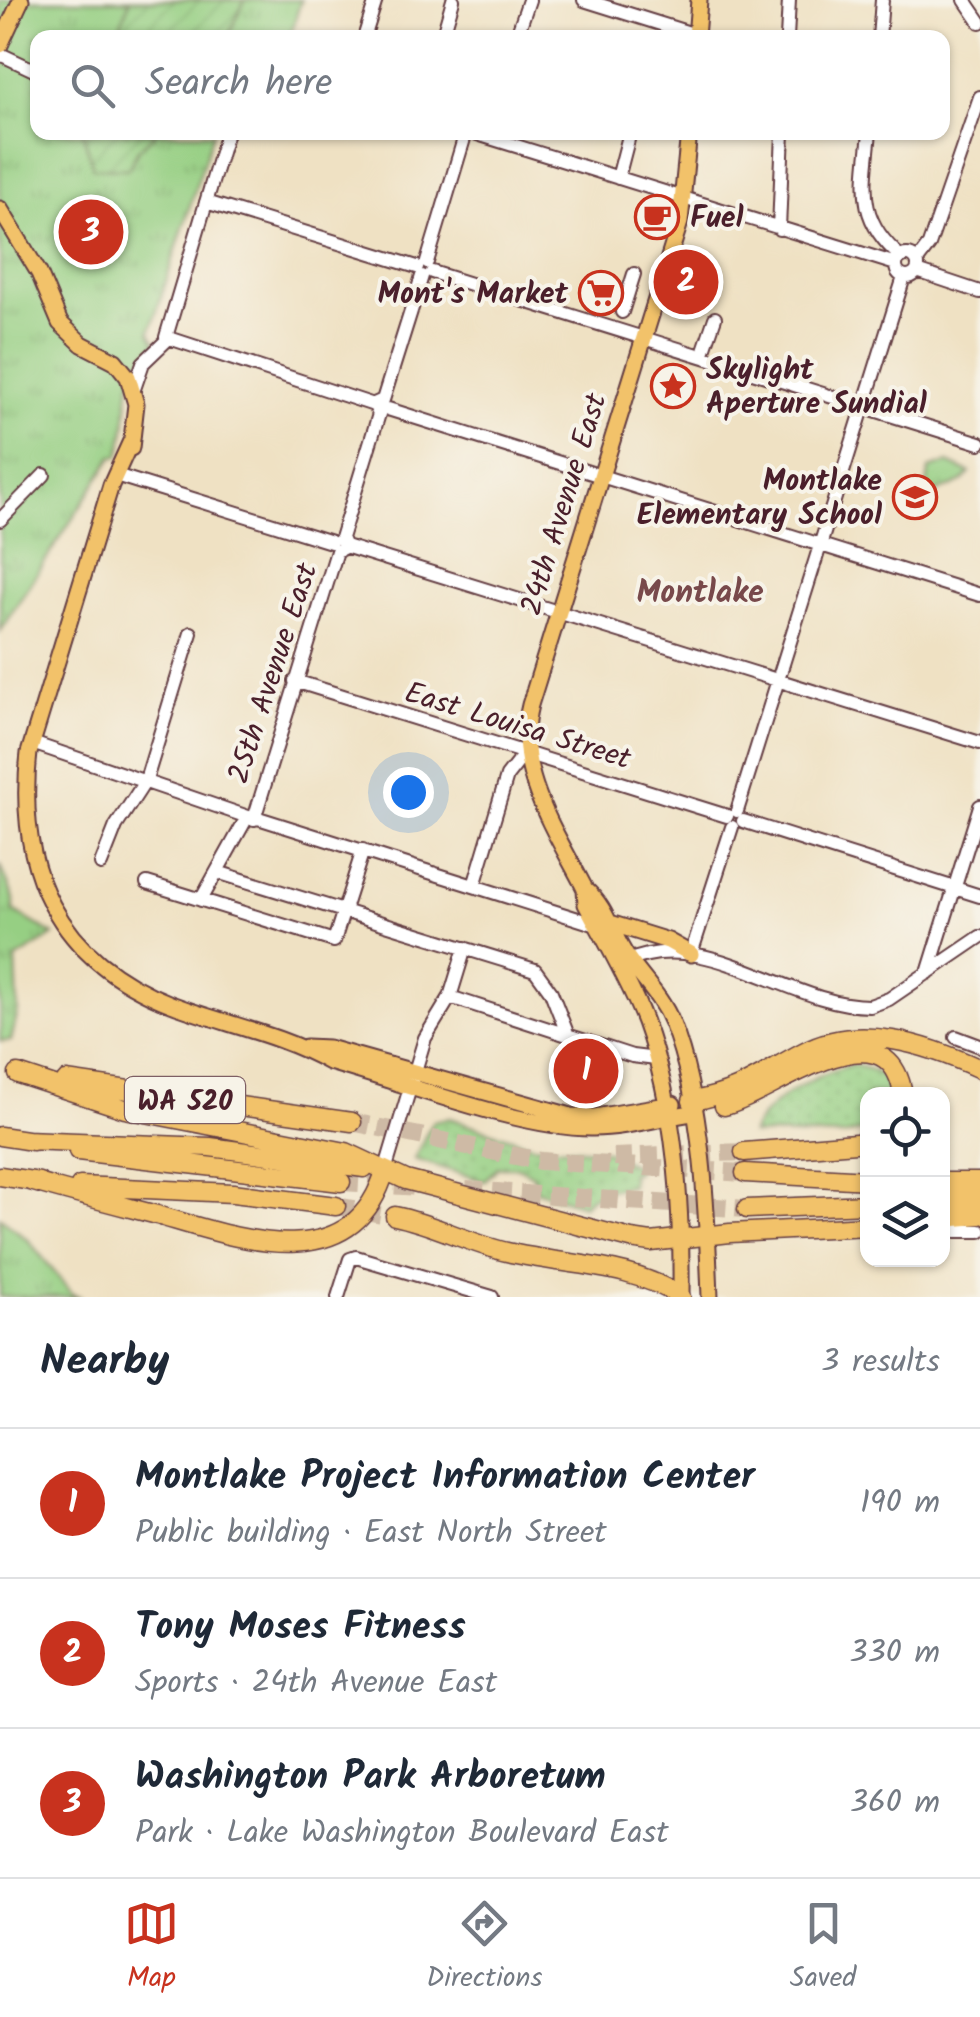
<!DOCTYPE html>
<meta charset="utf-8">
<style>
:root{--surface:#fff;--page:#f6f6f7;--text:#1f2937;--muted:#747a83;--line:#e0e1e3;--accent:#c8321e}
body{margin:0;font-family:Kalam,sans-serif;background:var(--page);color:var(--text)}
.controls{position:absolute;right:30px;bottom:30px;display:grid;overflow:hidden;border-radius:20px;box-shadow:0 2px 8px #0004}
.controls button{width:90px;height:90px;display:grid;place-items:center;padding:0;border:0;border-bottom:2px solid var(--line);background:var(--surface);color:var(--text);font:50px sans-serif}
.you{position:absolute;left:408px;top:792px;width:35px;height:35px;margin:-25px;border:8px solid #fff;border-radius:50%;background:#1a73e8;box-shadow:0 0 0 15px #1a73e833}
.badge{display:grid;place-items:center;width:65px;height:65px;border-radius:50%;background:var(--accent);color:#fff;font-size:32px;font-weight:700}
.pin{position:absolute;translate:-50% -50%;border:5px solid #fff;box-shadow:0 2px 10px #0006}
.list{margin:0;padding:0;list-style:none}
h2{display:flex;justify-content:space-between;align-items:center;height:130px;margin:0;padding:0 40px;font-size:42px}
h2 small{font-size:32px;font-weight:400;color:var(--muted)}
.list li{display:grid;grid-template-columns:65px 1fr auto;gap:30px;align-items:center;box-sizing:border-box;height:150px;padding:0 40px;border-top:2px solid var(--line)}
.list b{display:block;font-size:38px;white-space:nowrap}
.list p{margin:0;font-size:32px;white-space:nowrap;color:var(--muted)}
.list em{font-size:32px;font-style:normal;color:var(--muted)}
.icon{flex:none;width:55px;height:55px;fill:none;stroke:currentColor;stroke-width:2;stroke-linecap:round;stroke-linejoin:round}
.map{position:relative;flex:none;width:980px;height:1297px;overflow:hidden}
.search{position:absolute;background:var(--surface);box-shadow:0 2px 8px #0004;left:30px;right:30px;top:30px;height:110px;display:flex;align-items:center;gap:25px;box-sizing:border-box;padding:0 35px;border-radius:20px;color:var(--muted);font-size:38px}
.sheet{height:580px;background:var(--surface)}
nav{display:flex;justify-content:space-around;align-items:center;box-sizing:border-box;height:140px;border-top:2px solid var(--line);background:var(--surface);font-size:28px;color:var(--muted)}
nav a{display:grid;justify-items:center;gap:5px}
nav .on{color:var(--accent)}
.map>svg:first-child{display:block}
.grass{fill:url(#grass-dots);stroke:#707757;stroke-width:2.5}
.park{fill:url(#park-tufts);stroke:#707757;stroke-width:2.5}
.garden{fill:url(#garden-furrows);stroke:#707757;stroke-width:2.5}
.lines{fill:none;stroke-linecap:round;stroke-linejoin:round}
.highway-tunnel{stroke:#cebaa5;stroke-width:18;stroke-dasharray:18 9;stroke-linecap:butt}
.minor-casing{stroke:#633c42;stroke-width:16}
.major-casing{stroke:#633c42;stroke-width:19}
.highway-casing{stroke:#633c42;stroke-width:21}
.minor{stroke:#fff;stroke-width:12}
.major{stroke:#f2c26a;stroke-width:15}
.highway{stroke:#f2c26a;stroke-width:18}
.labels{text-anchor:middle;stroke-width:8;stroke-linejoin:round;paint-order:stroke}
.shield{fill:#f7f3e8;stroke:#7e5f64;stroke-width:2.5}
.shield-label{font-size:28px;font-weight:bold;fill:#4a1f2b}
.poi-label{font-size:30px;font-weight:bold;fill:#4a1f2b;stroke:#f7f3e8;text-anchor:start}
.street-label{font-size:30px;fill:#4a1f2b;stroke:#f7f3e8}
.neighbourhood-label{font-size:32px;font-weight:bold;fill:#78494b;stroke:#f7f3e8}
</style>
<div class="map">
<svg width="980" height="1297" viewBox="0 0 980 1297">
<defs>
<pattern id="grass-dots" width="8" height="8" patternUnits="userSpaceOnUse" patternTransform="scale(2.5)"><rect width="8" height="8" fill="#96cf83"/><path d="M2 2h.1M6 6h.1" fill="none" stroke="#83b171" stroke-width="1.8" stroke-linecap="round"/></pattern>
<pattern id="park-tufts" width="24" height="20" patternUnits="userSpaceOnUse" patternTransform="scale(2.5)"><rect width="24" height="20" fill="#96cf83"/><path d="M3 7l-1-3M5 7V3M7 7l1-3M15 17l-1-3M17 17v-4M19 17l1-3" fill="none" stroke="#83b171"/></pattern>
<pattern id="garden-furrows" width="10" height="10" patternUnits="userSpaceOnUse" patternTransform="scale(2.5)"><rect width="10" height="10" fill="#96cf83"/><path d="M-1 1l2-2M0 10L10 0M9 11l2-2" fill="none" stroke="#83b171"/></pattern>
</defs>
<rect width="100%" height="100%" fill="#f7f3e8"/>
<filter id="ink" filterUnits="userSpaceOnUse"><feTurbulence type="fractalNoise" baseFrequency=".01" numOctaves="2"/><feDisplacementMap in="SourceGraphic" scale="20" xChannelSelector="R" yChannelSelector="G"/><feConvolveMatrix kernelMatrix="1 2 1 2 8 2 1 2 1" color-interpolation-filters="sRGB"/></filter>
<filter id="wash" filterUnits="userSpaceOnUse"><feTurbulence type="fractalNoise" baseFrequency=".0048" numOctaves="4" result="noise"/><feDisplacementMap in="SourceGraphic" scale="40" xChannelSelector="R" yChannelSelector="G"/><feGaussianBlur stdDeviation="2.25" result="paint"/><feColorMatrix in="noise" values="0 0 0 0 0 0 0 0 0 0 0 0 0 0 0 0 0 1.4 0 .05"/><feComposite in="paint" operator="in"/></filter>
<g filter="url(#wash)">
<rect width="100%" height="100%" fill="#efe1c3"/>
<path class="grass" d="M850,1065c20,2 37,8 41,29h-23l-1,35 -23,7 -93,-2c16,-35 63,-58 99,-69z
M449,1118l84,27 74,6 30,16 -1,5 -5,1v13l-25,4v5l-15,2 -8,8 -47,-15 -3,-15 -15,-8h-20l-14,14 -70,-22 18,-37z"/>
<path class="park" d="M0,0h301l-11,37 -252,1v94l175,1 -63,199 6,11c-40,37 -22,68 -37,113h-6l-113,175z
M948,463l22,10 -8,9 -36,15 3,-28z
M0,864l14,35v12l40,24 -38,24 2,52 -7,30h-11z
M0,1217l29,24 43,53 9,3h-81z"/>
<path class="garden" d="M130,0h115l-17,37h-112z
M83,133v-1l73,1 -18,17 -10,19 -35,-1z"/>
</g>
<g filter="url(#ink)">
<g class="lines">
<path class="highway-tunnel" d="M352,1122l188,39 205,12
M614,1157l130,-5
M341,1182l79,5
M466,1190l281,19
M336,1206l59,10"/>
<defs>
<path id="minor" d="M584,0l112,35
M965,0l15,22
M364,38l12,-38
M442,38l11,-38
M516,38l13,-38
M787,38l2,-38
M879,38l3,-38
M0,54l36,17
M227,132l-61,205 208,68
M471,132l425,132
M870,132c-5,54 -15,86 31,125
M618,178l12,-46
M206,202l211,65
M779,229l4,-97
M896 266a11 11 0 1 1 22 0a11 11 0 1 1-22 0Z
M917,261l12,-16 51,-148
M427,262l39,-130
M917,271l63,21
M432,272l548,171
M622,312l12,-38
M702,356l13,-38
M134,389l9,-26 25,-24
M383,400l39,-124
M388,409l592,186
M122,477l209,65
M0,520l44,-45
M345,546l635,197
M295,681l432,135
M35,744l219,75 83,-268 8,-4 -4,-9 38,-124 -5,-10 9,-4
M737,811l167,-534
M255,817l342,108
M743,821l237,75
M101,864l15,-38 30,-46 45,-147
M217,872l318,98 16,22 16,41
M147,883l187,58 29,-91
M474,886l33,-110 18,-23
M201,900l45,-81
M691,954l41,-127
M624,963c81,-39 164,43 246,43l19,-7 91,-62
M928,973l52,-167
M450,997l182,59 24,3
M956,1037l24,9
M385,1171l40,-133 25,-41 15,-49
M942,1231h38
M338,1297l12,-38 6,-2 136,40"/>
<path id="major" d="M696,38l3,-38
M0,45l21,-45
M0,209l39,64 21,50 22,21 33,17 13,16 8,27 -5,44
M131,441l-20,44 -82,268c-13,116 28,207 142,251 52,20 109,30 158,58 74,20 192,67 264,66 34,0 67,-11 100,-15
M585,889c23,19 27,48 44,71 15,21 33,38 43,63 31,78 35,190 38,274
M610,923l58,18 23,13
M306,1047l22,1 243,68 24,1 78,-13
M681,1297c1,-91 -5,-189 -36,-275 -15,-40 -39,-79 -59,-118l-1,-15c-29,-57 -72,-118 -55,-184l150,-483 9,-90"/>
<path id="highway" d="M18,1074l107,35 221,43 60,28 225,59 20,3 79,-9 138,-7
M66,1081l286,41
M692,1101c48,-8 69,-27 111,-49 55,-30 123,-8 177,17
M724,1106c46,-10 163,-108 179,-12
M0,1136l33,5
M25,1140l185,7 154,21
M78,1151l263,31
M744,1152l124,-10
M745,1173l123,7
M0,1176l39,6
M30,1181c42,12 85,23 127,34 77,22 195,67 228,-44
M942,1182h38
M80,1186l153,7 103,13
M942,1200l38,-2
M747,1209l121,-5
M395,1216c39,8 73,27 112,36 58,14 124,11 174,45
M942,1218l38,-3"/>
</defs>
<use href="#minor" class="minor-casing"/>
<use href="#major" class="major-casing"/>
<use href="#highway" class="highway-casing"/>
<use href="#minor" class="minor"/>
<use href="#major" class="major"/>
<use href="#highway" class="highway"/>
</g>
</g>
<defs>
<symbol id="cafe-ring" viewBox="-11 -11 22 22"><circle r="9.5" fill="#f7f3e8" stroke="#c8321e" stroke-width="1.5"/><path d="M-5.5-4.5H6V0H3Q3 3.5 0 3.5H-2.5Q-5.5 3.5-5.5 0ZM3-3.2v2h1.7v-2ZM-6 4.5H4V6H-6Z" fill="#c8321e"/></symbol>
<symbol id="supermarket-ring" viewBox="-11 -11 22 22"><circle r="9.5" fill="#f7f3e8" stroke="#c8321e" stroke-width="1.5"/><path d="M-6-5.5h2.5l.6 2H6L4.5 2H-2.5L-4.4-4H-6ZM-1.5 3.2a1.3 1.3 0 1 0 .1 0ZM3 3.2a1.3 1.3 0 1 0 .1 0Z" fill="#c8321e"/></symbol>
<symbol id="sight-ring" viewBox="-11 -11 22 22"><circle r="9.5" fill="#f7f3e8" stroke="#c8321e" stroke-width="1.5"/><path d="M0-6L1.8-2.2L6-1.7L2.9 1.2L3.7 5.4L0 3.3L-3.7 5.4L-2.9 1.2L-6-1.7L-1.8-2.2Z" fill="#c8321e"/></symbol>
<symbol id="school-ring" viewBox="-11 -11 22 22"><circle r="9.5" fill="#f7f3e8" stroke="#c8321e" stroke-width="1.5"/><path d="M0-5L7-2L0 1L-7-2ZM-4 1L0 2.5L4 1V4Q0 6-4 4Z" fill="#c8321e"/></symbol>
</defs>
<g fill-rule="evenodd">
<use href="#cafe-ring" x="632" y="192" width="50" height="50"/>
<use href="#supermarket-ring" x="576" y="268" width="50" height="50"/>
<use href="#sight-ring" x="648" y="361" width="50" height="50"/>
<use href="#school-ring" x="890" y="472" width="50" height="50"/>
</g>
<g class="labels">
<rect class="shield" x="125" y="1077" width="120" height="46" rx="8"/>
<g class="shield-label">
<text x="185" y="1110">WA 520</text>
</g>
<g class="poi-label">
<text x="690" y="227">Fuel</text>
<text x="568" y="303" text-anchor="end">Mont's Market</text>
<text x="706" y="379">Skylight<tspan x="706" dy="34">Aperture Sundial</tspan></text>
<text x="882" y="490" text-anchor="end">Montlake<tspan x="882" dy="34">Elementary School</tspan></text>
</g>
<g class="street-label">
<text transform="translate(563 504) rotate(-73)" y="10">24th Avenue East</text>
<text transform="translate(272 673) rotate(-72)" y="10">25th Avenue East</text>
<text transform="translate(518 725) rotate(17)" y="10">East Louisa Street</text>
</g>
<g class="neighbourhood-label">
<text x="700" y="602">Montlake</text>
</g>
</g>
</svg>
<div class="controls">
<button><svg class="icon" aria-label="locate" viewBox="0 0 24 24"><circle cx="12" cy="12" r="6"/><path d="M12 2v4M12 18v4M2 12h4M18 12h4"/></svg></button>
<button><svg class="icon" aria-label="layers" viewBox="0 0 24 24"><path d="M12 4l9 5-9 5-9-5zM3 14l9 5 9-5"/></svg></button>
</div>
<div class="you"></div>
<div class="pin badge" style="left:586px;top:1071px">1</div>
<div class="pin badge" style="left:686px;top:282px">2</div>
<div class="pin badge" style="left:91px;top:232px">3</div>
<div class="search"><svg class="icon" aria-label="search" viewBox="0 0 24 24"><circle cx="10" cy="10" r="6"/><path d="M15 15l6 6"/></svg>Search here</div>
</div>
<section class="sheet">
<h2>Nearby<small>3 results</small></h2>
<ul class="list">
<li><span class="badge">1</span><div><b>Montlake Project Information Center</b><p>Public building · East North Street</p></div><em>190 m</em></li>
<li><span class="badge">2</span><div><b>Tony Moses Fitness</b><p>Sports · 24th Avenue East</p></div><em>330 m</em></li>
<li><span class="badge">3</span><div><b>Washington Park Arboretum</b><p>Park · Lake Washington Boulevard East</p></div><em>360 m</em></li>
</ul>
</section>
<nav>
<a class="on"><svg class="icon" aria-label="map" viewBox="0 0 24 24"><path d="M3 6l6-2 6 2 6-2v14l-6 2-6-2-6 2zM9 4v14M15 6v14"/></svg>Map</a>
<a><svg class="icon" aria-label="directions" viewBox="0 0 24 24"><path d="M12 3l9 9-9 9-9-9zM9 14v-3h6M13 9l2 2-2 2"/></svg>Directions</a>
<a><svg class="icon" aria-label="saved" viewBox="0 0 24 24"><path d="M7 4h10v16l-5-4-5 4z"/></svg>Saved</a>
</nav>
